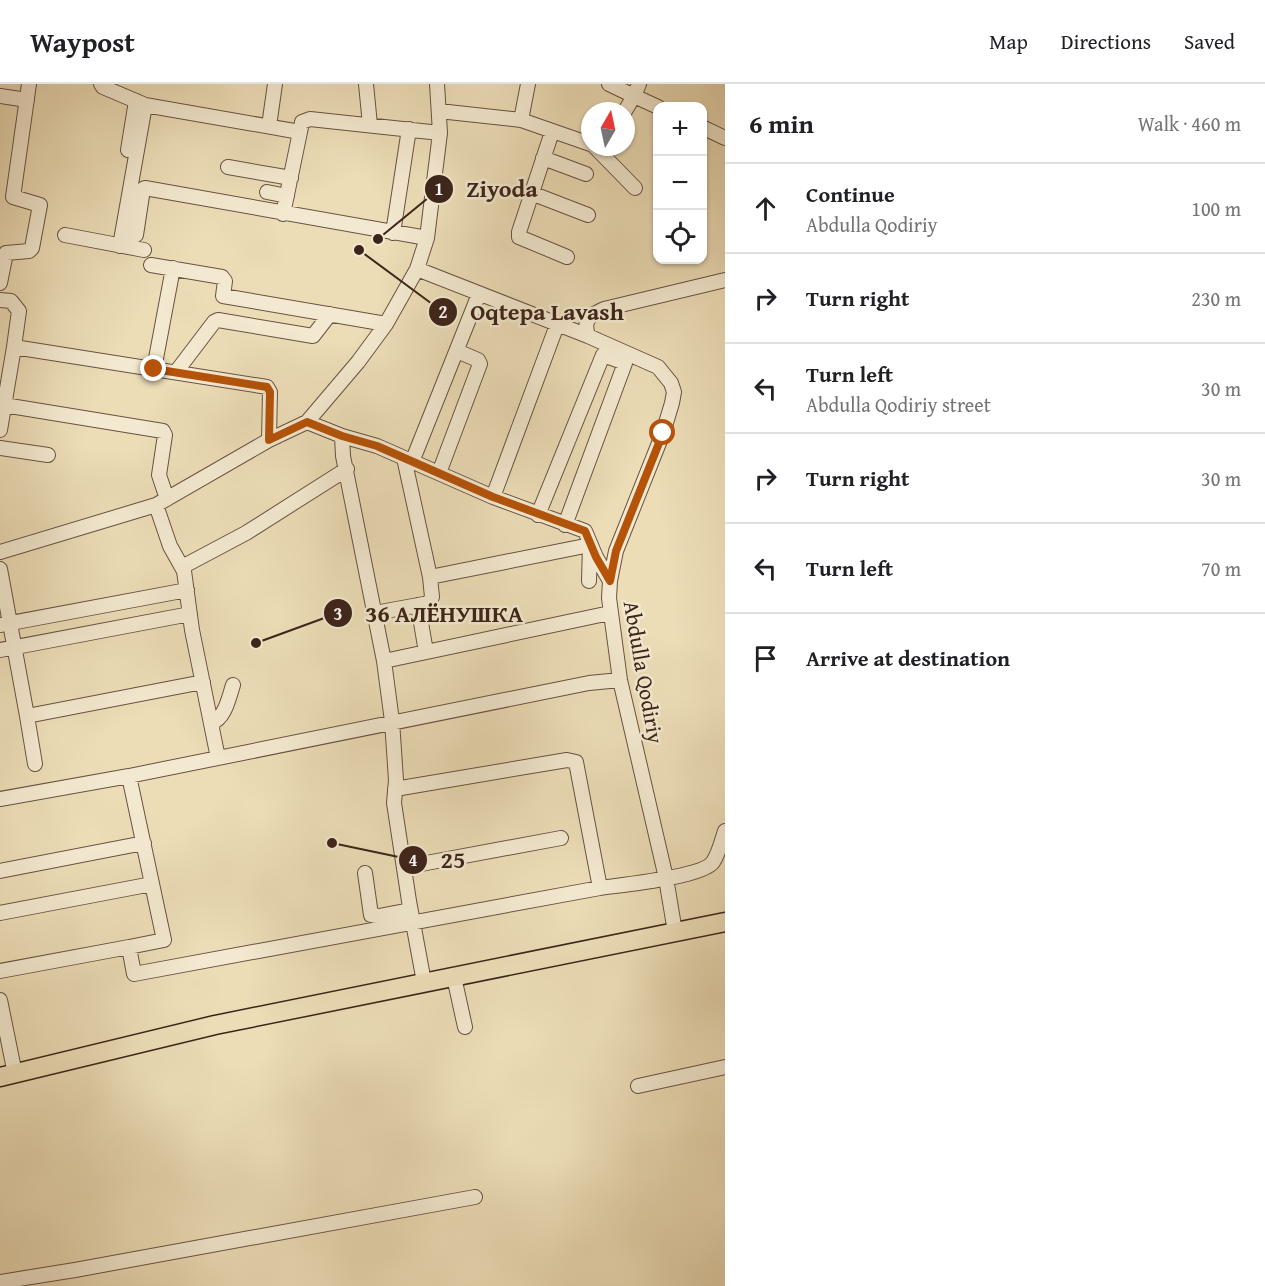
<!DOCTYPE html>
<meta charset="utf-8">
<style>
:root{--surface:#fff;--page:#f2f2f2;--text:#202124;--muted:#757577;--line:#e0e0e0}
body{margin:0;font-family:"Gentium Book Plus",serif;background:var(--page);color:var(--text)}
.controls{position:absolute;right:18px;top:18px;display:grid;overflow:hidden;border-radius:12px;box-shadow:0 2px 4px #0004}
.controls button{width:54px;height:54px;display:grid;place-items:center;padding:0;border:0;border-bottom:2px solid var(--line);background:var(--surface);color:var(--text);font:30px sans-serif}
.compass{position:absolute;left:581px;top:18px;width:54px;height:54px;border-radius:50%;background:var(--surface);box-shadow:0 2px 4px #0004;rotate:9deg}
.stop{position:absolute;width:18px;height:18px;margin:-14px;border:4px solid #b45309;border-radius:50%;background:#fff}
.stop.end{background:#b45309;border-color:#fff;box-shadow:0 2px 6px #0008}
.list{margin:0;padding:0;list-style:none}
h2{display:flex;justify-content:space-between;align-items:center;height:78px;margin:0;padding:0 24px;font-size:26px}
h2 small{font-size:20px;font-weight:400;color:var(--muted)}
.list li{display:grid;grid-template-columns:39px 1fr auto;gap:18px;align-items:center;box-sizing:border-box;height:90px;padding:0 24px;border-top:2px solid var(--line)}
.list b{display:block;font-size:22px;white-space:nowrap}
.list p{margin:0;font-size:20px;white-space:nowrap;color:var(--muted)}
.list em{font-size:20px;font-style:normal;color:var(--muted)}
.icon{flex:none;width:33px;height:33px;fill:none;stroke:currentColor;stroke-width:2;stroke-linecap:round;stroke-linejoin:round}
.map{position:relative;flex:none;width:725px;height:1202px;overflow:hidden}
header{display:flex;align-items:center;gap:36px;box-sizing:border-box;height:84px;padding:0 30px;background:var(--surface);border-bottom:2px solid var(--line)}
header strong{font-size:28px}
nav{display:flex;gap:33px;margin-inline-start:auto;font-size:21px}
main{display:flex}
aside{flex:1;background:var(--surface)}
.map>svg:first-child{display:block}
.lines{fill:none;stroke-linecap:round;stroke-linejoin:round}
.minor-casing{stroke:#685241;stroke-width:16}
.major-casing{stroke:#3c241a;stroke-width:21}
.minor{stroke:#f3e9d0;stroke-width:14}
.major{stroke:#ecddb7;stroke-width:18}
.route{stroke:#b45309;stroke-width:8}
.labels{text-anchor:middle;stroke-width:5;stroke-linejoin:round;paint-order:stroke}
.street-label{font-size:22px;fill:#3c241a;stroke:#f3e9d0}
.leader{fill:none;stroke:#3c241a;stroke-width:2}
.callout-dot{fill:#3c241a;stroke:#f3e9d0;stroke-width:2}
.mark-label{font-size:18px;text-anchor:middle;font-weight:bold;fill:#fff}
.callout-label{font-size:24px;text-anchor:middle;font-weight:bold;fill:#3c241a;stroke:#f3e9d0;stroke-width:5;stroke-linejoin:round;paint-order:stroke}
</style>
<header>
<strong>Waypost</strong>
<nav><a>Map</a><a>Directions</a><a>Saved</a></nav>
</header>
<main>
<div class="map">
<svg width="725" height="1202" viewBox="0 0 725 1202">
<rect width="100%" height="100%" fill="#ecddb7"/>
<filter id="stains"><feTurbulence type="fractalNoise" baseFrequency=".00333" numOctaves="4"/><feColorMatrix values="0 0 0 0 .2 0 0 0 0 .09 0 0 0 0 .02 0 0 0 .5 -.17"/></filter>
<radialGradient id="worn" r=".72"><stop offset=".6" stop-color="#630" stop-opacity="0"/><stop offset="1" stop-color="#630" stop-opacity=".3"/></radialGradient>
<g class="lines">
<defs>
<path id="minor" d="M101,0l2,3 40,17
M366,0l4,41
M609,0l25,12 5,-12
M0,12l27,4
M439,27l82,9 7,-36
M625,27l9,-15 24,11
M521,36l69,24
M269,42l6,-42
M702,43l23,11
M300,48l2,-10 8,-3 130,14
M552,48l-33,100v5l48,20
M595,63l40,41
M128,66l8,-49
M543,74l43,16
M228,83l63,11
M267,108l20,4
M531,109l57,22
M393,149l16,-104
M65,151l79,15
M122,151l11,2 3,-2 7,-46 2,-1 282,50
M120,162l25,-141 155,27 -17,82
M151,181l71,12 3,4 -2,15 163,28
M417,185l171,67 70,31 13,16 3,9 -2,11 -9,30 -47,118 -6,30 -1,17 11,82 46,198 9,54
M0,199l6,-30 23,-2 3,-3 8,-43 -27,-8 16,-113
M0,216l11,1 8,10 -5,36 253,40 3,5 -1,48
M588,252c-5,-17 1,-20 16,-27l121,-29
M154,285l19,-101
M176,288l38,-50 4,-2 95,16 17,-22
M4,321l159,26 2,4 -6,40 8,24
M307,338l35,14 1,20 41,205 8,60 4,59 -2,23 15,98 15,81
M0,346l14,-83
M342,352l35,10 116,51 92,34 11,26 14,24
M0,364l48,7
M404,374l26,119 160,-32 -1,36
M412,378l67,-168
M439,389l41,-109 -2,-4 -21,-9
M493,413l64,-172
M156,421l14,41 14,25 8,59 26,128
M538,431l65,-160 22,8 -60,162
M0,468l156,-47 113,-65 38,-18 51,-60 28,-38 31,-55 10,-31 13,-105 -3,-49
M182,483l64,-34 101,-64
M0,485l27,147 176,-34
M418,521l8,47
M375,529l54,-10 3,-6 -2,-20
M0,541l187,-35
M0,566l190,-36
M384,577l226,-48
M27,632l8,48
M211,639c14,-4 18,-26 22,-38
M129,692l35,164 -35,7 5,27 466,-86c21,-3 103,-11 113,-26 6,-9 9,-22 12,-31
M395,705l172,-29 9,2 24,126
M0,715l129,-23 460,-93 31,-3
M405,783l156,-29
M0,787l144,-28
M365,789l6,42 8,1 31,-6
M0,829l152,-29
M0,887l129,-24
M454,893l11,50
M0,916l15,74
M638,1002l87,-19
M0,1198l75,-12 400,-73"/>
<path id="major" d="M0,993l215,-52 510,-103"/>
</defs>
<use href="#minor" class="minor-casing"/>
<use href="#major" class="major-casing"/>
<use href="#minor" class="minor"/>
<use href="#major" class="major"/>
</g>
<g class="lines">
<path class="route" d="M154,285l113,18 3,5 -1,48 38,-18 35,14 35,10 116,51 92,34 11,26 14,24 6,-30 47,-118"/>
</g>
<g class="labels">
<g class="street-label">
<text transform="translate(644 588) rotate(80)" y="8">Abdulla Qodiriy</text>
</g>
</g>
<path class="leader" d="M378 155L439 105M359 166L443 228M256 559L338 529M332 759L413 776"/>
<g class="callout-dot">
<circle cx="378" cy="155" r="6"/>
<circle cx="359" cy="166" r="6"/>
<circle cx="256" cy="559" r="6"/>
<circle cx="332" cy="759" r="6"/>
<circle cx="439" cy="105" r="15"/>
<circle cx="443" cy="228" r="15"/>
<circle cx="338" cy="529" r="15"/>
<circle cx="413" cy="776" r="15"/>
</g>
<g class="mark-label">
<text x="439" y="111">1</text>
<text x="443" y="234">2</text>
<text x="338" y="536">3</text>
<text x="413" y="782">4</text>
</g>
<g class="callout-label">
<text x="502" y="113">Ziyoda</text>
<text x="547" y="236">Oqtepa Lavash</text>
<text x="444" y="538">36 АЛЁНУШКА</text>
<text x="453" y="784">25</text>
</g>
<rect width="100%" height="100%" filter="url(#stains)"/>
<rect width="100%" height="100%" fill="url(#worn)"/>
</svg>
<div class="controls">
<button>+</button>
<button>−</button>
<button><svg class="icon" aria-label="locate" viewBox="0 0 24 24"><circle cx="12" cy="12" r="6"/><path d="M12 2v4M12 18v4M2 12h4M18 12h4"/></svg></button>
</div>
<svg class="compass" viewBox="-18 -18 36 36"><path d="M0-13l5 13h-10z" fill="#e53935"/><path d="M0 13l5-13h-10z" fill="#757577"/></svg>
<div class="stop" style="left:663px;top:349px"></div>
<div class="stop end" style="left:154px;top:285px"></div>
</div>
<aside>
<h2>6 min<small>Walk · 460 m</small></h2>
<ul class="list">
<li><svg class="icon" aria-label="ahead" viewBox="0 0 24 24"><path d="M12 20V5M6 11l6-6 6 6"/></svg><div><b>Continue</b><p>Abdulla Qodiriy</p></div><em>100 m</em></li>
<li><svg class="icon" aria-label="right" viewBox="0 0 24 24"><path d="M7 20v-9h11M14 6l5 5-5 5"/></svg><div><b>Turn right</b></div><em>230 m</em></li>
<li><svg class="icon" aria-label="left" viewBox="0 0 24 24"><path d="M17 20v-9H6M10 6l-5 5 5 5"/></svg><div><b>Turn left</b><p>Abdulla Qodiriy street</p></div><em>30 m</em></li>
<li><svg class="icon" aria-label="right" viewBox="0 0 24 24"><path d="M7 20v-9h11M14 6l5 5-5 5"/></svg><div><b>Turn right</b></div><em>30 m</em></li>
<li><svg class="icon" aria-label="left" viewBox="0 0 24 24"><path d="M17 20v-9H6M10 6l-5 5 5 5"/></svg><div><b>Turn left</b></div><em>70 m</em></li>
<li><svg class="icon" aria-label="arrive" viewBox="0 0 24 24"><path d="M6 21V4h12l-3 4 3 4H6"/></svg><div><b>Arrive at destination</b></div></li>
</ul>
</aside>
</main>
